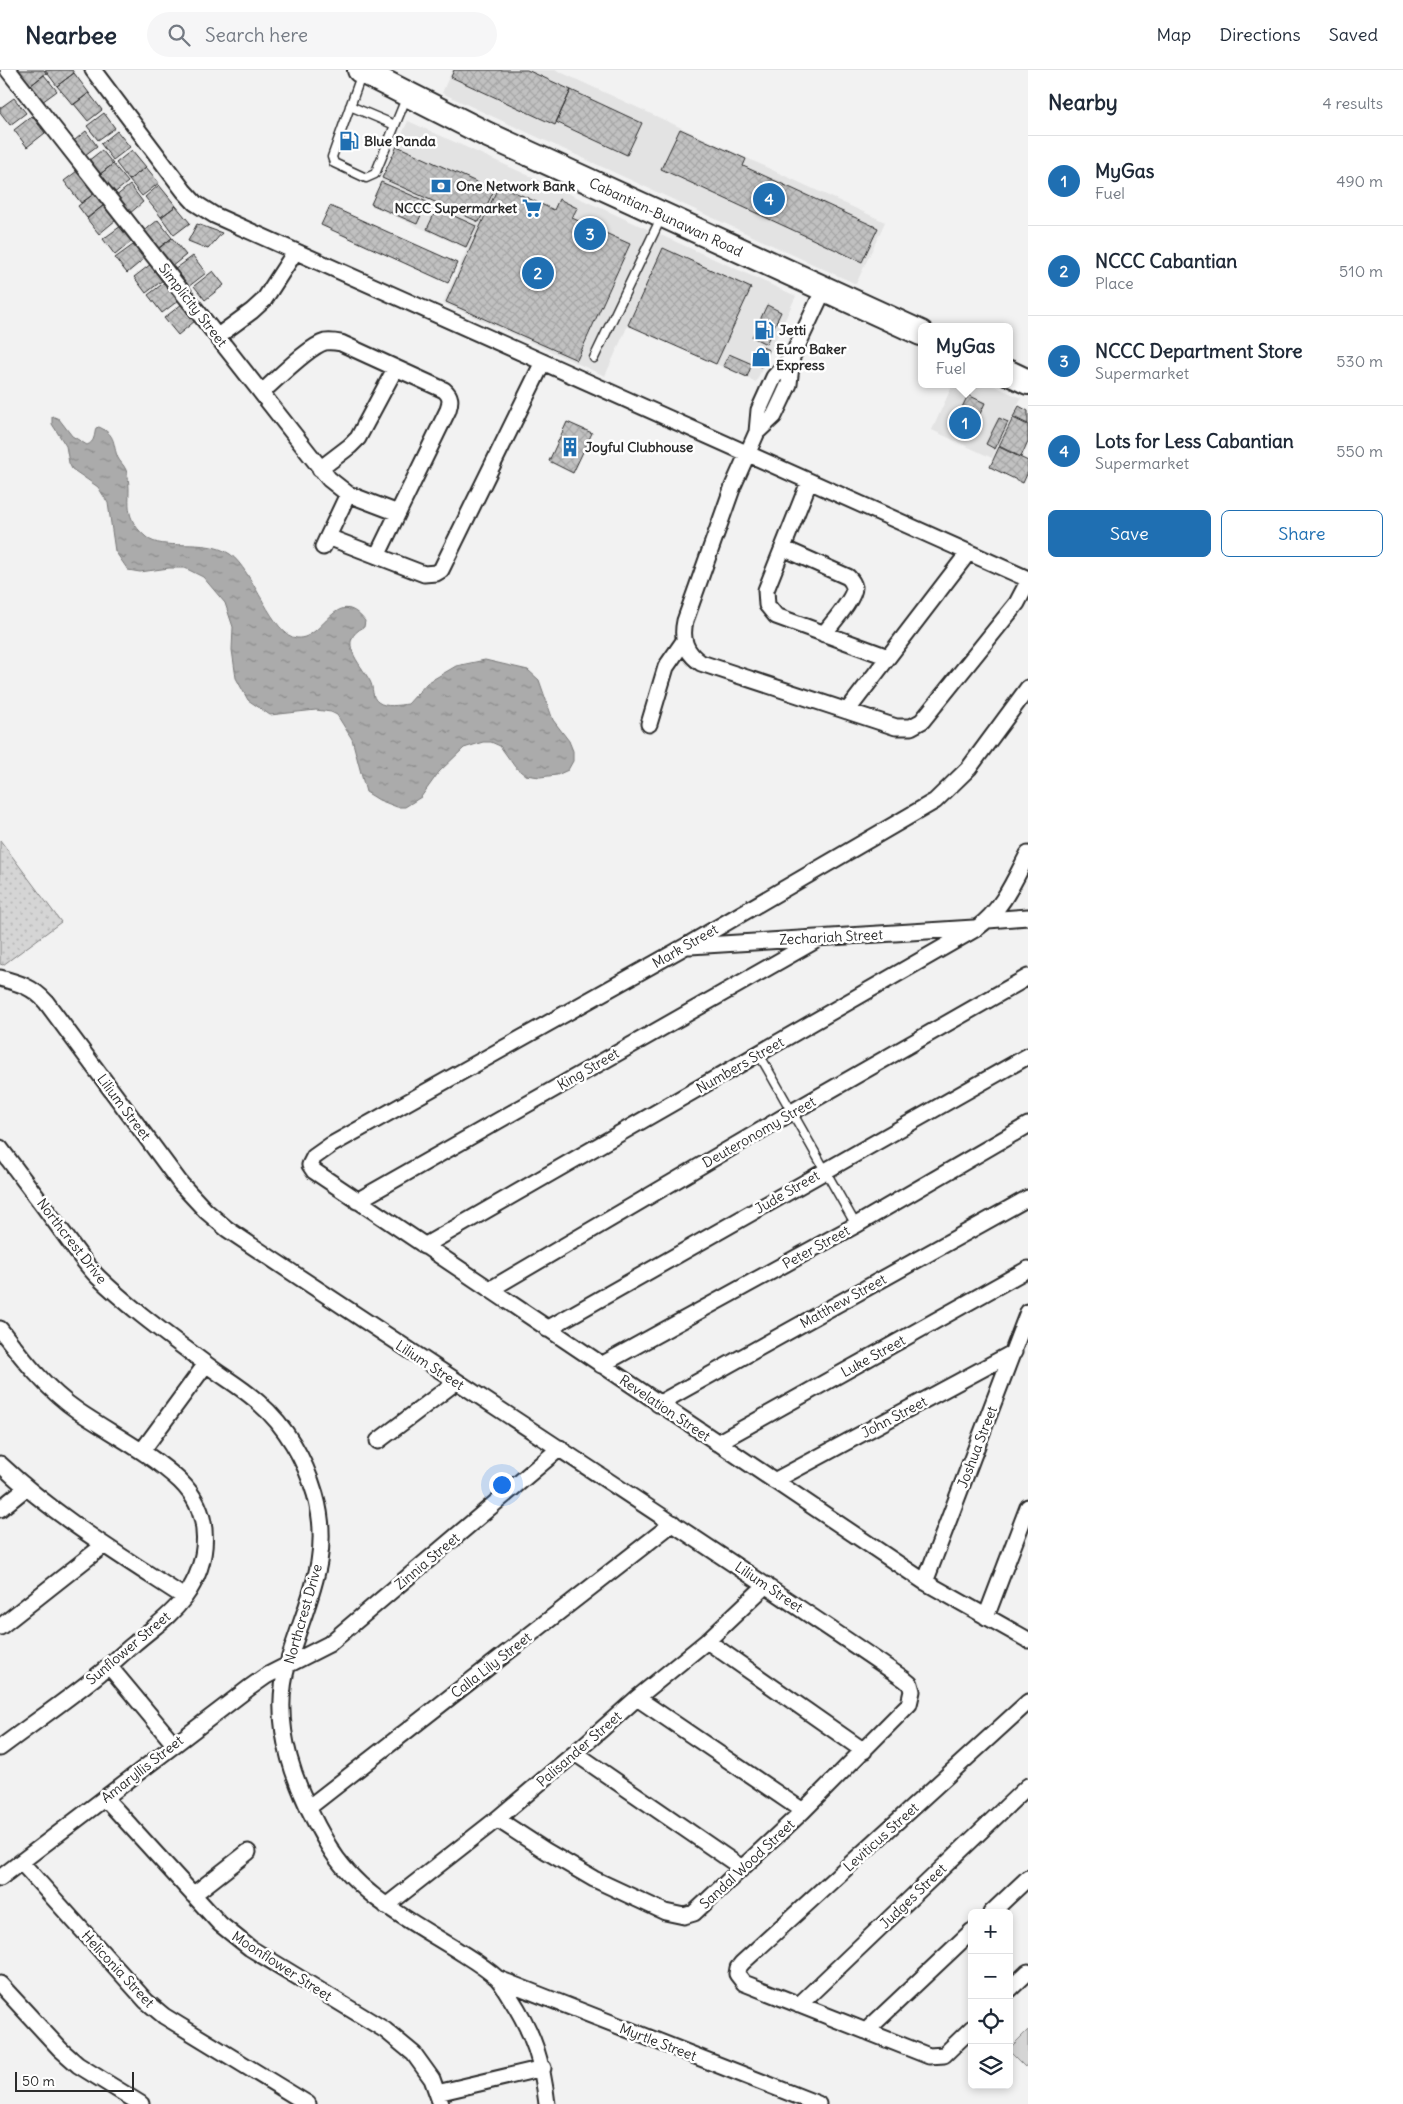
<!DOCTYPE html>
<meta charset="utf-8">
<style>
:root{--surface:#fff;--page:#f6f6f7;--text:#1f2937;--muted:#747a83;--line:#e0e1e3;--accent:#1f6fb2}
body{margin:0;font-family:Delius,sans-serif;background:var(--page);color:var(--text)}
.controls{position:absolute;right:15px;bottom:15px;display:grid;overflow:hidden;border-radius:8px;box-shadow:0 2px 8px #0003}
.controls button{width:45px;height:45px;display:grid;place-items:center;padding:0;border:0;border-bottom:1px solid var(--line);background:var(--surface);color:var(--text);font:25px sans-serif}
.scale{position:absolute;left:15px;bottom:12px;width:119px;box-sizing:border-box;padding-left:5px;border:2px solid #2b2b2b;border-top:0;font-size:14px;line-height:18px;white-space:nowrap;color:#2b2b2b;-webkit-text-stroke:4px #fff;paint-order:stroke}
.you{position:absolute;left:501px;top:1414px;width:18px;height:18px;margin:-12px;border:4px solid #fff;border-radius:50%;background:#1a73e8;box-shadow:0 0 0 8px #1a73e833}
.badge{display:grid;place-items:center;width:32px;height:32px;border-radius:50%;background:var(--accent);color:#fff;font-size:16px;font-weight:700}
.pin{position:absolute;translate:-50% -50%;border:2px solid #fff;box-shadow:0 1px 5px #0006}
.popup{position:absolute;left:918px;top:253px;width:95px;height:65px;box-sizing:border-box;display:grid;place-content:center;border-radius:8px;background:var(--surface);filter:drop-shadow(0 1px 4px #0005);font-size:16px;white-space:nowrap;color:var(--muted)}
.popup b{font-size:19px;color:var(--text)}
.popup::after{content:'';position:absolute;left:50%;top:100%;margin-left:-10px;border:10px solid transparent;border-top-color:var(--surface)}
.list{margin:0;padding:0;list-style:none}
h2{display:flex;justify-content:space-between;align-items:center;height:65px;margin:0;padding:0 20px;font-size:21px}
h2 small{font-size:16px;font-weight:400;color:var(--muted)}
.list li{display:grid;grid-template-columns:32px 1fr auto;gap:15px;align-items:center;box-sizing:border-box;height:90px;padding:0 20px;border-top:1px solid var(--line)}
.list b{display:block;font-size:19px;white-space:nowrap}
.list p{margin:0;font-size:16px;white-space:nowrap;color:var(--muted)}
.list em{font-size:16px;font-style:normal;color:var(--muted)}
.actions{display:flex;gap:10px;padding:15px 20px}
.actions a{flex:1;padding:11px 0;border:1px solid var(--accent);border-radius:8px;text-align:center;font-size:18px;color:var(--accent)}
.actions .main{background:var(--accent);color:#fff}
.icon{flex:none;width:28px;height:28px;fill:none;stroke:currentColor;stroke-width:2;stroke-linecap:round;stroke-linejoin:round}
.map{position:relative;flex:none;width:1028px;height:2034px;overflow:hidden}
header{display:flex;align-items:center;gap:30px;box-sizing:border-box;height:70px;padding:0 25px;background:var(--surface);border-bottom:1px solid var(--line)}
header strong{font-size:24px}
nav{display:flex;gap:28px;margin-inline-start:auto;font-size:18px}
.search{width:350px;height:45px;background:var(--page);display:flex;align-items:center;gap:12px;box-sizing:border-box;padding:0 18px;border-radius:28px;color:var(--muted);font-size:19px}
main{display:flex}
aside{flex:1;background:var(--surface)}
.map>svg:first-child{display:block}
.built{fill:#e3e3e3}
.grass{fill:#d5d5d5;stroke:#808080}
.park{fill:url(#park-dots);stroke:#808080}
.water{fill:url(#water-ripples);stroke:#787878}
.building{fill:url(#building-cross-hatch);stroke:#2b2b2b}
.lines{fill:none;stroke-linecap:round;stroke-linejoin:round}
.lane-casing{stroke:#2b2b2b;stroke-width:11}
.street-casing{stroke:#2b2b2b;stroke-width:19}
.primary-casing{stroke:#2b2b2b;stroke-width:28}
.lane{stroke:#fff;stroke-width:8}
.street{stroke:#fff;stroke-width:15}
.primary{stroke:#fff;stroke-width:24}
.labels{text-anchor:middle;stroke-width:5;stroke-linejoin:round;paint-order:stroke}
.poi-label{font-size:14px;font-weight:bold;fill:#2b2b2b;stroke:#fff;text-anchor:start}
.street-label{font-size:14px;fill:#2b2b2b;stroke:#fff}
</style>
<header>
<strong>Nearbee</strong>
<div class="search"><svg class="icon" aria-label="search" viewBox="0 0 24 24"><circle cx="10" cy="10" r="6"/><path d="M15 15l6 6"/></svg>Search here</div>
<nav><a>Map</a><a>Directions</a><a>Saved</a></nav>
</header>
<main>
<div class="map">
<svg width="1028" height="2034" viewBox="0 0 1028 2034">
<defs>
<pattern id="park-dots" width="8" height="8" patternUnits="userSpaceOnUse" patternTransform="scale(1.25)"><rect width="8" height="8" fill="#d5d5d5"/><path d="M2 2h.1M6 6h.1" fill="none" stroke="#b7b7b7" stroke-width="1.8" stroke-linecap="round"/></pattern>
<pattern id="water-ripples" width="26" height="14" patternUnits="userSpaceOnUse" patternTransform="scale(1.25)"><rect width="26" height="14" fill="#ababab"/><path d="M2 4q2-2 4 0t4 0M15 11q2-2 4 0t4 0" fill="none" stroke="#8b8b8b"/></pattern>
<pattern id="building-cross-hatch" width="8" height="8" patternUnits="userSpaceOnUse" patternTransform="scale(1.25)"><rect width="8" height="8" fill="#c1c1c1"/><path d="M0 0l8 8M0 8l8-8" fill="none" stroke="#a6a6a6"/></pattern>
</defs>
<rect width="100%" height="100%" fill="#f2f2f2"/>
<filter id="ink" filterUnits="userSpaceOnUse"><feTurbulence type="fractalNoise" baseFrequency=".02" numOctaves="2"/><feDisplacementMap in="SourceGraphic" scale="10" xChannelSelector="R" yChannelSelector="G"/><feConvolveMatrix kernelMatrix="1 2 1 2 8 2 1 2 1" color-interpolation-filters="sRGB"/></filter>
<g filter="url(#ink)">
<path class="built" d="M452,0h104l329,152 -29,62 -414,-191z
M408,51l388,175 -40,86 -128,-57 -23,51 -162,-73 24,-54 -97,-44z
M953,314h37l31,14 -29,60 -60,-28z"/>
<path class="grass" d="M1028,1960v33l-3,4 -16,-16v-2z"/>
<path class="park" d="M0,770l61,82 -58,43 -3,-1z"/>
<path class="water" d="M52,346l7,3 13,17 15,9c8,-3 7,-10 9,-17l3,-1c18,8 13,17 19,31 2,4 6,7 8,12 9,26 -8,43 20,67 16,15 58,0 84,17 23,16 43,83 67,84 27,2 39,-54 68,-17l-1,6c-28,14 -4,36 6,54 4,7 1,16 8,21 8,6 21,3 30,2l19,-21 29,-17 29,-6 43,10 11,10 14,40 16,21 4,10v10l-5,9 -11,5 -17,2 -15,-2 -10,-8 -15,-21 -9,-4h-8l-19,6 -25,24 -18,25 -16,10h-8l-18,-7 -13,-8 -14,-53 -15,-24 -6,-3 -15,-2 -46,5 -22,-15 -12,-22 -4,-28 1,-23 -8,-24 -22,-26 -18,-9h-16l-29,4 -12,-2 -13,-19 -7,-48 -10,-16 -26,-18 -3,-6 -3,-17 -14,-22z"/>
<path class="building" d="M17,0h27l2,3 -16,13z
M45,0h27l2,3 -17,13z
M454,0h73l44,20 -16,35 -104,-48z
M74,3l15,20 -16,12 -16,-19z
M44,5l13,16 -15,11 -12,-16z
M571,20l71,33 -15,32 -71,-33z
M89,23l13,17 -14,11 -14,-17z
M14,28l12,15 -16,12 -10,-13v-4z
M104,43l11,15 -17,12 -11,-14z
M32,46l13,17 -18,14 -13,-17z
M680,59l66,30 -3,7 135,62 -16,34 -201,-93z
M86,61l11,15 -16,12 -11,-14z
M117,61l13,16 -17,13 -12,-16z
M397,76l97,44 -15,32 -97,-44z
M102,80l11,14 -14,11 -11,-14z
M132,80l14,17 -17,13 -13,-17z
M113,94l15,18 -15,12 -14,-19z
M146,97l13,16 -17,13 -13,-16z
M77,101l18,22 -14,10 -17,-22z
M381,112l46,20 -10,22 -46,-20z
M130,115l13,17 -14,12 -14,-17z
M159,115l17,21 -15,11 -16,-20z
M499,115l55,25 5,-11 18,9 -5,10 58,26 -53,116 -131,-58z
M95,123l9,12 -17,13 -9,-12z
M104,135l12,15 -17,14 -12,-15z
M176,136l14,17 -16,12 -13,-18z
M330,136l127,57 -9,20 -127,-58z
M437,138l39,18 -10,21 -39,-18z
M158,150l14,18 -15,12 -14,-18z
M197,154l25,9 -14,16 -20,-8z
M121,156l11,15 -17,14 -12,-16z
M172,168l14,17 -15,12 -14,-18z
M133,175l11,14 -17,14 -12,-15z
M663,178l88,40 -35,76 -88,-39z
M193,186l13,17 -18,14 -14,-17z
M151,194l12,16 -17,13 -12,-16z
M213,201l11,14 -19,15 -11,-14z
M165,212l14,18 -17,13 -14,-18z
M182,234l13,17 -17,14 -14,-17z
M767,235l14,7 -15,32 -14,-7z
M760,276l9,4 -8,17 -9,-4z
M729,284l23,10 -5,13 -24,-11z
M968,325l17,8 -16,35 -18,-8z
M1019,336l9,5v13l-15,-7z
M999,348l9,4 -13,27 -9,-5z
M1013,348l15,7v16l-7,16 -22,-11z
M567,352l25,11 -19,40 -24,-12z
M999,377l29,14v11l-5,11 -33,-16z"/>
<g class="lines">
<defs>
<path id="lane" d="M362,3l-30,84 2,6 32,15 9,-4 32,-78
M350,36l45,19
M594,288l67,-140
M759,984l97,171"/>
<path id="street" d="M8,0l321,409 19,15 50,19
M93,0l91,121 11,12 19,12 814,364
M218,266l34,-25 12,-11 31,-48
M792,287l-18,20 -15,33 -2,22 -24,54 -48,135c-4,18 0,31 16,42l195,64h15l11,-6 95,-118 11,-21
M262,322c14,-12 47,-46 63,-50 6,-1 11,0 16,1l103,47c7,6 7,11 4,20l-71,146
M757,362l17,-16 9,-19 6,-13 3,-27 32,-68
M320,399l30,-23 8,-8 37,-69
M809,412l-43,108 1,15 9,11 112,41
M328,467l96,37 12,-1 5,-3 102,-208
M323,477l25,-53
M783,478l65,29c2,2 5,5 6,10 1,11 -23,37 -30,47
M1028,618l-59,80 -34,33 -249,145 -355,199 -17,12 -4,8 4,6 611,411 103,58
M847,641l121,-158
M649,654l17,-57 18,-26
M988,850l40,-3
M690,876l284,-18
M0,908c19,5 33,9 46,24l135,182 25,27 21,18c225,151 454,297 677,450l6,5 2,7 -3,13 -106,107 -109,102 -10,3 -19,-4 -71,-33 -48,-28 -49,-32
M0,1078c20,27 41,54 61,82 12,16 23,33 37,47 33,32 71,59 108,87 17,13 37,24 53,39 27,23 46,57 56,91 19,64 -10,110 -27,169 -19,63 9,129 40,182 29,50 83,76 129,105 14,9 28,17 40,28 5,5 9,13 13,19 24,37 32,64 37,107
M357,1131l463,-263
M424,1176l553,-318c25,-18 37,-47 51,-74
M491,1219l301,-177 236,-135
M0,1259c23,30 46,60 78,82 34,23 72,42 102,70 34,33 30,81 4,117 -14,19 -33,31 -50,46 -9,7 -17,15 -25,22 -35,29 -73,55 -109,82
M547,1259l481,-273
M601,1295l255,-140 172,-100
M658,1334l370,-206
M378,1371l78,-59
M717,1373l311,-174
M142,1381l64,-87
M0,1394c55,52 121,92 184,133
M774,1411l240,-129
M0,1439l26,-21
M925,1512l103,-270
M986,1547l42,-110
M0,1557l104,-82
M707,1571l157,110
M109,1596l65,78
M637,1628l166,113
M575,1683l167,115
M105,1728l115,126 30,24 135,82 29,24 18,25 9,25
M308,1738l365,-285
M21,1792l125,139 18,15 144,88
M0,1808l249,-190 17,-12 63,-32 231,-196
M193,1825l55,-43
M386,1836l111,-87 78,-66 62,-55 70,-57 59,-56
M991,1843l37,-35
M499,1909l319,125
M0,1914l60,65 18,16 63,39
M1009,1920l19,-18
M799,1935l229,-219
M972,1958l-28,27 -15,1 -185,-73 -7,-9 1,-6 4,-5 286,-261
M866,1961l106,-100
M437,2023l106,-25"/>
<path id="primary" d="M360,0l126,64 435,199
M1009,303l19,9"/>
</defs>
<use href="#lane" class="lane-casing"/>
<use href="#street" class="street-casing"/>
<use href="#primary" class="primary-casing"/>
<use href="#lane" class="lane"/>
<use href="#street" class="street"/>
<use href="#primary" class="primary"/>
</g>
</g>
<defs>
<symbol id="fuel-bare" viewBox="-9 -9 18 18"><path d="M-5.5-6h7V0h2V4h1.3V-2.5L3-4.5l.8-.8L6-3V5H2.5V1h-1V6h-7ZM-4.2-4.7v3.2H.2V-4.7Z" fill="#1f6fb2" stroke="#fff" stroke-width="2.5" paint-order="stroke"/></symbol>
<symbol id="bank-bare" viewBox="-9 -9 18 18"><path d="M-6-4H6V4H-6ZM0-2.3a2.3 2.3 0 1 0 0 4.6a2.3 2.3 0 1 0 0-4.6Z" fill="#1f6fb2" stroke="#fff" stroke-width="2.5" paint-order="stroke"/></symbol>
<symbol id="supermarket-bare" viewBox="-9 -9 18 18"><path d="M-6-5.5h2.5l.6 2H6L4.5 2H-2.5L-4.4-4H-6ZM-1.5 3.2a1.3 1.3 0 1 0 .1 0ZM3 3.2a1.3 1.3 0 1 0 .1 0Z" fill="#1f6fb2" stroke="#fff" stroke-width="2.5" paint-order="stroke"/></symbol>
<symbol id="shop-bare" viewBox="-9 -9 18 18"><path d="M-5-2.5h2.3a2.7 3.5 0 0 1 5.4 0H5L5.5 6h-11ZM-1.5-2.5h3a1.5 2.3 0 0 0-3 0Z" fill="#1f6fb2" stroke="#fff" stroke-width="2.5" paint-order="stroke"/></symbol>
<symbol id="building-bare" viewBox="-9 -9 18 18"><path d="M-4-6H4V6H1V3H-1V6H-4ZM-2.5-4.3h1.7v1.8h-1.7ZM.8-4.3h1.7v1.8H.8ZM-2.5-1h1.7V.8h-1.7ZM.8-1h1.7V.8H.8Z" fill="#1f6fb2" stroke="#fff" stroke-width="2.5" paint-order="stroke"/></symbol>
</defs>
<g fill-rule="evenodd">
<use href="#fuel-bare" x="335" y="57" width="28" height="28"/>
<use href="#bank-bare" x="427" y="102" width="28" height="28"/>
<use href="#supermarket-bare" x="518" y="124" width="28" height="28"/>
<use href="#fuel-bare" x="750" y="246" width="28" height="28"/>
<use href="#shop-bare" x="747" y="273" width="28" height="28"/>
<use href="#building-bare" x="556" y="363" width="28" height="28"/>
</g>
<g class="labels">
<g class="poi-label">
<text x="364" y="76">Blue Panda</text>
<text x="456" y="121">One Network Bank</text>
<text x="517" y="143" text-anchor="end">NCCC Supermarket</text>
<text x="779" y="265">Jetti</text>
<text x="776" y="284">Euro Baker<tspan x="776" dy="16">Express</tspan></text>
<text x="585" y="382">Joyful Clubhouse</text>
</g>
<g class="street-label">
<text transform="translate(666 147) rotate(25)" y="5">Cabantian-Bunawan Road</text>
<text transform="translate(193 235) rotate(52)" y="5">Simplicity Street</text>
<text transform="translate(831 867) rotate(-3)" y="5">Zechariah Street</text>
<text transform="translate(685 876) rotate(-30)" y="5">Mark Street</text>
<text transform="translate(740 995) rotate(-30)" y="5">Numbers Street</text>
<text transform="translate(588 999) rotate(-30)" y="5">King Street</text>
<text transform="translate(124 1037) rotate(53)" y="5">Lilium Street</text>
<text transform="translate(759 1062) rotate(-30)" y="5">Deuteronomy Street</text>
<text transform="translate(787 1122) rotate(-30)" y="5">Jude Street</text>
<text transform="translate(72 1171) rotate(52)" y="5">Northcrest Drive</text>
<text transform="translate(816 1177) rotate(-29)" y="5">Peter Street</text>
<text transform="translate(843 1231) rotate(-29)" y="5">Matthew Street</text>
<text transform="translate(873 1286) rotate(-29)" y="5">Luke Street</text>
<text transform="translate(430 1295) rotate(33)" y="5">Lilium Street</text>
<text transform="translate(665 1338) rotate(34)" y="5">Revelation Street</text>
<text transform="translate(894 1347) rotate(-28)" y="5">John Street</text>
<text transform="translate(977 1377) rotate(-69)" y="5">Joshua Street</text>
<text transform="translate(427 1491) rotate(-40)" y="5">Zinnia Street</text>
<text transform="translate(769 1517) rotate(34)" y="5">Lilium Street</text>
<text transform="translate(303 1544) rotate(-74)" y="5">Northcrest Drive</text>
<text transform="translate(128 1578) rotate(-40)" y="5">Sunflower Street</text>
<text transform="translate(491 1595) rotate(-38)" y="5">Calla Lily Street</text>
<text transform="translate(579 1679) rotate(-41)" y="5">Palisander Street</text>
<text transform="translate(142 1699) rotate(-38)" y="5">Amaryllis Street</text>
<text transform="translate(881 1767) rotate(-42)" y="5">Leviticus Street</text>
<text transform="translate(747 1794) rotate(-43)" y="5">Sandal Wood Street</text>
<text transform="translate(913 1826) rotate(-44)" y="5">Judges Street</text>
<text transform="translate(282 1896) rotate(33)" y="5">Moonflower Street</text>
<text transform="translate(118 1899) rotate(47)" y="5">Heliconia Street</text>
<text transform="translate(658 1972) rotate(21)" y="5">Myrtle Street</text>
</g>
</g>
</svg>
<div class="controls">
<button>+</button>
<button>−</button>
<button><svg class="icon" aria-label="locate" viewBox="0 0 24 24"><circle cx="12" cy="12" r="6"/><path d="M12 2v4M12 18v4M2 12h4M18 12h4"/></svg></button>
<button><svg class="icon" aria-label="layers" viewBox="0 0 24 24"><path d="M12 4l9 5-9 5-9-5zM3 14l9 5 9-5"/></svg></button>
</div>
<div class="scale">50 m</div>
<div class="you"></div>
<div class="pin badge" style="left:965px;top:353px">1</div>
<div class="popup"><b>MyGas</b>Fuel</div>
<div class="pin badge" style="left:538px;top:203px">2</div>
<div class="pin badge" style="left:590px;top:164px">3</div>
<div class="pin badge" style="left:769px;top:129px">4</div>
</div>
<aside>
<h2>Nearby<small>4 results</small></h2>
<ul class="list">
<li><span class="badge">1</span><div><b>MyGas</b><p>Fuel</p></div><em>490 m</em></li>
<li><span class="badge">2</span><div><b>NCCC Cabantian</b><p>Place</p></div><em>510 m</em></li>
<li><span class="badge">3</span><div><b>NCCC Department Store</b><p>Supermarket</p></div><em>530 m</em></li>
<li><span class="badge">4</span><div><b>Lots for Less Cabantian</b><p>Supermarket</p></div><em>550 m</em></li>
</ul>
<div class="actions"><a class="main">Save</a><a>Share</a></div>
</aside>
</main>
